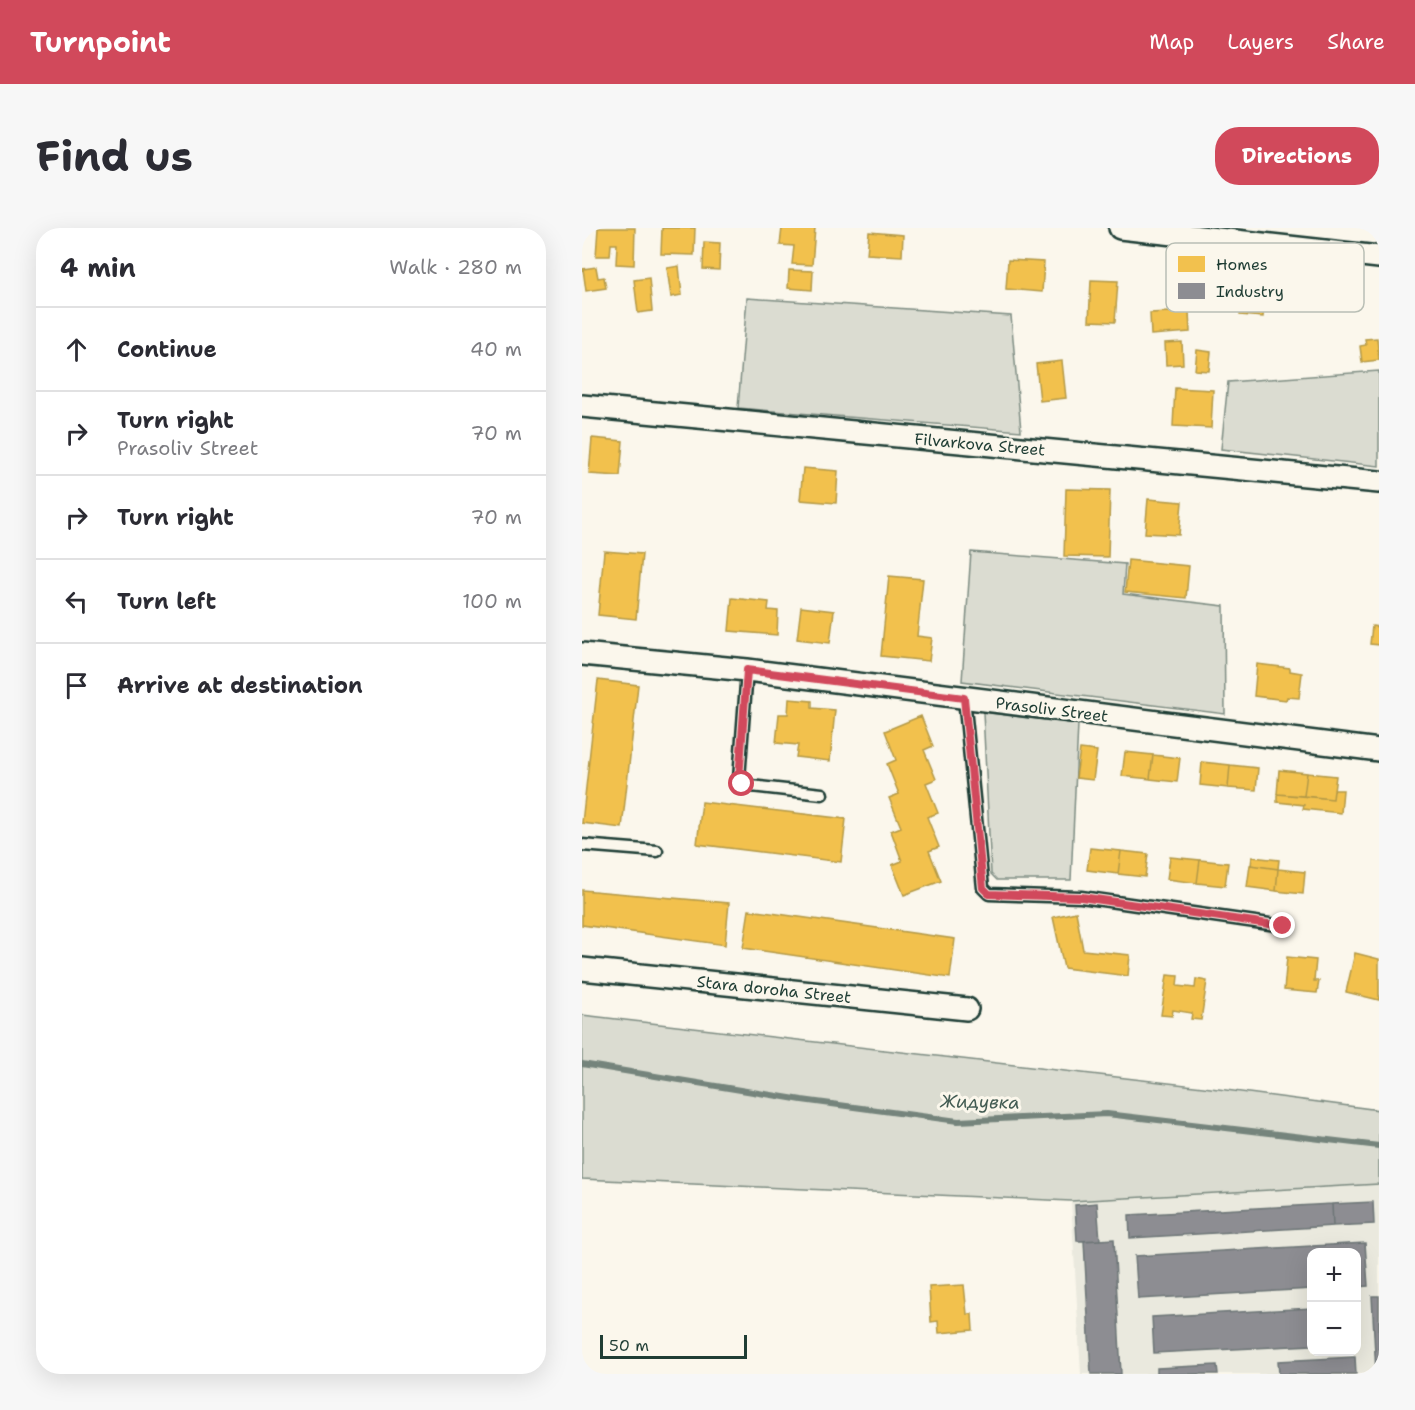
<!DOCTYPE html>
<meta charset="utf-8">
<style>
:root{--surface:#fff;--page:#f7f7f7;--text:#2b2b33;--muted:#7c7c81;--line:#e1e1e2;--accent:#d1495b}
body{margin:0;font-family:"Shantell Sans",sans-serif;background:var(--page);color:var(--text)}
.controls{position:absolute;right:18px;bottom:18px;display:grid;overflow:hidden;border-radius:12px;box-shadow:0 6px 24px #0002}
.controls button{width:54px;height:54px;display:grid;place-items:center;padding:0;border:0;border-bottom:2px solid var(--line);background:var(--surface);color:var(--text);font:30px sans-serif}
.scale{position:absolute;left:18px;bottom:15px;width:147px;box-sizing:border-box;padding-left:6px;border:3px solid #1f3d34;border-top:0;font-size:16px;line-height:21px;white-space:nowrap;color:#1f3d34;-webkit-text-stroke:4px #fbf7ec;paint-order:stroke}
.stop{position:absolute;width:18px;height:18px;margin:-14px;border:4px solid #d1495b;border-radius:50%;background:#fff}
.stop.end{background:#d1495b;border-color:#fff;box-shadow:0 2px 6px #0008}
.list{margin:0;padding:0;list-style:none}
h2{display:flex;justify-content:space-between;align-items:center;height:78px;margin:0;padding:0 24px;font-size:26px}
h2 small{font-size:20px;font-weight:400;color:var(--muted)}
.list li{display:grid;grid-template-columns:39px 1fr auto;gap:18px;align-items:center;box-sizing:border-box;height:84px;padding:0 24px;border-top:2px solid var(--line)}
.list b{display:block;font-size:22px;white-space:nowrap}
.list p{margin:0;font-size:20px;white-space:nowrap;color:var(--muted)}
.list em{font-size:20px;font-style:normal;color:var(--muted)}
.icon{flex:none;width:33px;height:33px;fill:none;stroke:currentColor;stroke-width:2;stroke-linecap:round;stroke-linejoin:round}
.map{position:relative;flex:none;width:797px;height:1146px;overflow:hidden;border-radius:24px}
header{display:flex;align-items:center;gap:36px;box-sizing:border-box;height:84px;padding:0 30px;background:var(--accent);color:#fff}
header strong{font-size:28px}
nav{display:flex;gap:33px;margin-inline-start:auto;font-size:21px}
.intro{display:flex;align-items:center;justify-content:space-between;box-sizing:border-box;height:144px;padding:0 36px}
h1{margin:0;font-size:42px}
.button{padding:15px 27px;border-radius:24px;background:var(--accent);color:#fff;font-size:21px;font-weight:700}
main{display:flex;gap:36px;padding:0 36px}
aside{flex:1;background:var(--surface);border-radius:24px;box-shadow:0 6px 24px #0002}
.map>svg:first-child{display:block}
.built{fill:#eae9de;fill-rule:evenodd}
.green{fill:#dbdcd1;stroke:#7d8c82;stroke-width:1.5}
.homes{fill:#f2c14e;stroke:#b39946;stroke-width:1.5}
.industry{fill:#8d8d92;stroke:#6c7576;stroke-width:1.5}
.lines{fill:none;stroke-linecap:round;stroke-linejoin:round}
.stream{stroke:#74847b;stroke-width:6}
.service-casing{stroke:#1f3d34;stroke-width:15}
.minor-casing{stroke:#1f3d34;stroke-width:26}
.service{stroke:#fbf7ec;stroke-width:10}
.minor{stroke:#fbf7ec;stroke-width:21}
.route{stroke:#d1495b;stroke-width:8}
.labels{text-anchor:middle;stroke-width:6;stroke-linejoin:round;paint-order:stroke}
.street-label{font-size:16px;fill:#1f3d34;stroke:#fbf7ec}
.water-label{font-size:18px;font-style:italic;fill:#425b52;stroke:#fbf7ec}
.key{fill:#fbf7ec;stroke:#b9bfb5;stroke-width:1.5}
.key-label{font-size:16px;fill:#1f3d34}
</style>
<header>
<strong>Turnpoint</strong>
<nav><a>Map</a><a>Layers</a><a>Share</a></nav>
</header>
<div class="intro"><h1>Find us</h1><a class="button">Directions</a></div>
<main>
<aside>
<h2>4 min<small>Walk · 280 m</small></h2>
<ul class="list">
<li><svg class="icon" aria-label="ahead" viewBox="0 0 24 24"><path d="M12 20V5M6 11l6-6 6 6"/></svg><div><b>Continue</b></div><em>40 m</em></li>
<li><svg class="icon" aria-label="right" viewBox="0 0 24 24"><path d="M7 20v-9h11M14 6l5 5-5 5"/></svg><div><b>Turn right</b><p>Prasoliv Street</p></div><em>70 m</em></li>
<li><svg class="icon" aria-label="right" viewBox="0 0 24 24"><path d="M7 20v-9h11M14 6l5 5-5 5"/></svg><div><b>Turn right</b></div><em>70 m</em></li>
<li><svg class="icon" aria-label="left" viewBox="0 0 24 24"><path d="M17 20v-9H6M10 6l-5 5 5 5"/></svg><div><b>Turn left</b></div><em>100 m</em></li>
<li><svg class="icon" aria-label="arrive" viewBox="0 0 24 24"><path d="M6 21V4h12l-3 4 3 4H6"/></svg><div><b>Arrive at destination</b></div></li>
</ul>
</aside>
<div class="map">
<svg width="797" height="1146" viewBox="0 0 797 1146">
<rect width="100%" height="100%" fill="#fbf7ec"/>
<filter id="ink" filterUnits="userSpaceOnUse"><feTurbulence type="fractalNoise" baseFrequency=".0167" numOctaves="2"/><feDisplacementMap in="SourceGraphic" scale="12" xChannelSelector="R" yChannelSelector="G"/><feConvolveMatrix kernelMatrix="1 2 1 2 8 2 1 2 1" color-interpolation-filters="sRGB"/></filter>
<g filter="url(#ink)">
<path class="built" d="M797,956v190h-298l-10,-173zM730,1024h44v100h-44z"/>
<path class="green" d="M165,70l264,18 10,115 -283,-23z
M797,143v95l-158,-17 7,-67z
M389,324l154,12 -2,30 101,12 1,108 -263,-33z
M401,484l95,12 -7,156h-74l-6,-6z
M0,787l621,72 176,23v74l-308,17 -489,-22z"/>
<path class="homes" d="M16,0h37l-1,37 -18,-1 1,-20h-6l-1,12h-14z
M80,0h33l-1,27 -33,-1z
M200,0h33l-3,37 -20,-1 2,-18 -14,-1z
M287,4l34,3 -1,21 -35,-2z
M122,14l16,1 -1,27 -16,-1z
M426,32l36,2 -2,30 -36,-3z
M97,38l3,29 -11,2 -4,-29z
M14,39l2,11 6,-1 2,11 -20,3 -3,-22z
M207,42l24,1 -1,19 -24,-2z
M650,48l34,3 -3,38 -23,-2 1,-12 -11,-1z
M67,50l3,33 -14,2 -4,-33z
M509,52l27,1 -3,41 -26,-1z
M607,83l1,21 -39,3 -1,-22z
M795,110l2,22 -17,2 -2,-16 6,-1 -1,-6z
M600,114l1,22 -17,1 -1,-22z
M615,122l14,2 -2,19 -14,-1z
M480,133l4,37 -26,3 -4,-37z
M593,160l38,2 -2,38 -38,-2z
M10,210l31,3 -3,35 -31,-2z
M221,240l35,3 -2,32 -36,-3z
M484,261l44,1 -2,67 -44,-1z
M566,271l34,3 -3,33 -34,-2z
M22,323l38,3 -6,65 -38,-4z
M546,332l61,6 -3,32 -61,-6z
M307,348l34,3 -6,57 15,2 -3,23 -48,-5z
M150,370l37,4 -1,8 10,1 -1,24 -48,-4z
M219,379l33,4 -4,32 -33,-4z
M790,398l7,1v18l-9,-1z
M675,436l33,4v3l12,2 -3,25 -12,-1 -1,3 -32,-4z
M16,452l40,5 -16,143 -40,-5z
M207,471l23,2v7l23,2 -5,51 -34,-4 2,-12 -22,-2 3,-29h9z
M339,488l12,30 -9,4 12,29 -10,4 12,30 -11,4 12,30 -10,4 12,30 -37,14 -12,-30 10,-4 -11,-30 10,-4 -12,-29 10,-4 -12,-30 9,-4 -11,-29z
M498,521l17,2 -4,29 -17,-2z
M543,524l28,3 -3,24 -28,-3z
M571,527l27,3 -3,24 -27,-3z
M620,534l28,3 -2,23 -28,-3z
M648,537l28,3 -2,22 -28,-2z
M697,542l28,3 -3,23 -27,-2z
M725,545l29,3 -3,23 -29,-3z
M752,562h9l-2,23 -38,-4 1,-4 -27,-3v-8l56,5z
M120,574l144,17 -5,43 -144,-18z
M508,620l31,3 -3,23 -31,-4z
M539,623l27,3 -3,23 -27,-3z
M588,629l30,3 -3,23 -30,-4z
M670,629l27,3 -1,9 -27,-4z
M618,632l28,3 -3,23 -28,-3z
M668,637l28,4 -2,22 -29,-4z
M696,641l27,3 -2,22 -27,-3z
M0,662l147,13 -4,42 -143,-20z
M167,682l206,29 -5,39 -207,-30z
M494,684l7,38 47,5 -2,21 -64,-8 -11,-51z
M773,725l24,6v41l-33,-8z
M705,729l29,3 -2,21h5l-2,12 -33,-3z
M585,747l11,1 -1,10 18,2 1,-9 11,2 -6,39 -10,-1 1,-6 -19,-3 -1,6 -11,-1z
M382,1057l3,29h5l1,16 -34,3 -1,-12 -7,1 -2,-35z"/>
<path class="industry" d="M791,974l1,22 -41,2 -1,-22z
M515,975l3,37 -23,1 -2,-36z
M750,976l1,22 -203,12 -1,-23z
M532,1011l7,135h-30l-7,-133z
M783,1015l3,43 -12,1v-35h-44v37l-174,10 -3,-43z
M790,1068h7v78h-3z
M730,1080v37l-158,8 -2,-36z
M773,1129l1,17h-77l-1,-13z
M635,1137l1,9h-61v-6z"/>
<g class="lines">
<path class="stream" d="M0,836l220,36 156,21 149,-7 272,32"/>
<defs>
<path id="service" d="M165,442l-8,109 3,6 80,9
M382,470l19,190 6,6 92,3 202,29
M0,617l75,6"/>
<path id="minor" d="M538,0l259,29
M0,178l797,76
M0,426l165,16 632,80
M0,741l385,40"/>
</defs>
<use href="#service" class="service-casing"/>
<use href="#minor" class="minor-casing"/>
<use href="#service" class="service"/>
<use href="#minor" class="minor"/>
</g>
</g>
<g class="lines" filter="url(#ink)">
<path class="route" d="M160,556l-3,-5 8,-109 217,28 19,190 6,6 92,3 202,29"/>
</g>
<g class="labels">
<g class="street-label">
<text transform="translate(398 216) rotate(5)" y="6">Filvarkova Street</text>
<text transform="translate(470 481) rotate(7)" y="6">Prasoliv Street</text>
<text transform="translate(192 761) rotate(6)" y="6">Stara doroha Street</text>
</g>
<g class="water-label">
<text transform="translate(398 874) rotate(1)" y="6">Жидувка</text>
</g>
</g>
<rect x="584" y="15" width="198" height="69" rx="9" class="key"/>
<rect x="596" y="28" width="27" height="16" fill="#f2c14e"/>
<rect x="596" y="55" width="27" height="16" fill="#8d8d92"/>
<g class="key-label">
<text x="634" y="42">Homes</text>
<text x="634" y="69">Industry</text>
</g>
</svg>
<div class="controls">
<button>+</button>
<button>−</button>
</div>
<div class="scale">50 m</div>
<div class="stop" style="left:160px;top:556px"></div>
<div class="stop end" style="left:701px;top:698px"></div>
</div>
</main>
